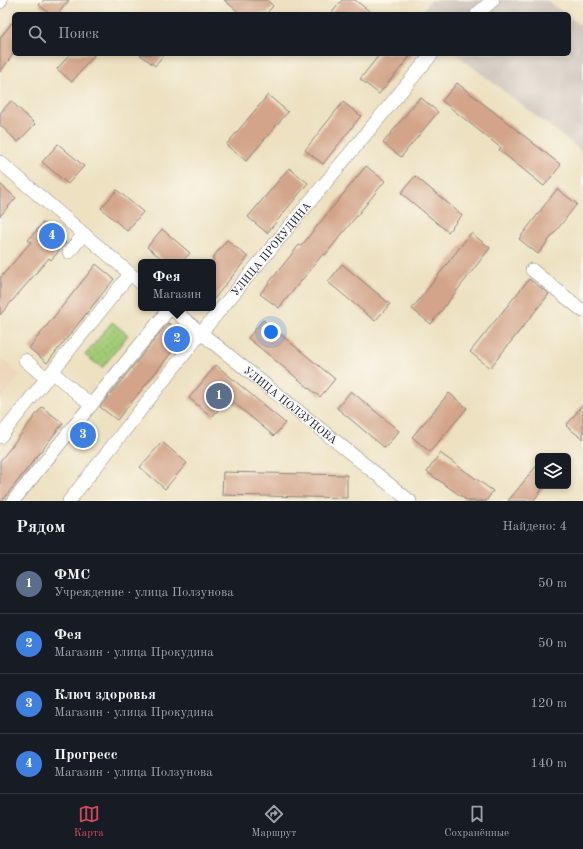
<!DOCTYPE html>
<html lang="ru">
<meta charset="utf-8">
<style>
:root{--surface:#171b24;--page:#20242c;--text:#f1f3f6;--muted:#9ea1a6;--line:#363941;--accent:#d1495b}
body{margin:0;font-family:"Old Standard TT",serif;background:var(--page);color:var(--text)}
.controls{position:absolute;right:12px;bottom:12px;display:grid;overflow:hidden;border-radius:6px;box-shadow:0 2px 6px #0003}
.controls button{width:36px;height:36px;display:grid;place-items:center;padding:0;border:0;border-bottom:1px solid var(--line);background:var(--surface);color:var(--text);font:20px sans-serif}
.you{position:absolute;left:271px;top:332px;width:14px;height:14px;margin:-10px;border:3px solid #fff;border-radius:50%;background:#1a73e8;box-shadow:0 0 0 6px #1a73e833}
.badge{display:grid;place-items:center;width:26px;height:26px;border-radius:50%;background:var(--accent);color:#fff;font-size:13px;font-weight:700}
.pin{position:absolute;translate:-50% -50%;border:2px solid #fff;box-shadow:0 1px 4px #0006}
.popup{position:absolute;left:138px;top:259px;width:78px;height:52px;box-sizing:border-box;display:grid;place-content:center;border-radius:6px;background:var(--surface);filter:drop-shadow(0 1px 3px #0005);font-size:13px;white-space:nowrap;color:var(--muted)}
.popup b{font-size:15px;color:var(--text)}
.popup::after{content:'';position:absolute;left:50%;top:100%;margin-left:-8px;border:8px solid transparent;border-top-color:var(--surface)}
.list{margin:0;padding:0;list-style:none}
h2{display:flex;justify-content:space-between;align-items:center;height:52px;margin:0;padding:0 16px;font-size:17px}
h2 small{font-size:13px;font-weight:400;color:var(--muted)}
.list li{display:grid;grid-template-columns:26px 1fr auto;gap:12px;align-items:center;box-sizing:border-box;height:60px;padding:0 16px;border-top:1px solid var(--line)}
.list b{display:block;font-size:15px;white-space:nowrap}
.list p{margin:0;font-size:13px;white-space:nowrap;color:var(--muted)}
.list em{font-size:13px;font-style:normal;color:var(--muted)}
.icon{flex:none;width:22px;height:22px;fill:none;stroke:currentColor;stroke-width:2;stroke-linecap:round;stroke-linejoin:round}
.map{position:relative;flex:none;width:583px;height:501px;overflow:hidden}
.search{position:absolute;background:var(--surface);box-shadow:0 2px 6px #0003;left:12px;right:12px;top:12px;height:44px;display:flex;align-items:center;gap:10px;box-sizing:border-box;padding:0 14px;border-radius:6px;color:var(--muted);font-size:15px}
.sheet{height:292px;background:var(--surface)}
nav{display:flex;justify-content:space-around;align-items:center;box-sizing:border-box;height:56px;border-top:1px solid var(--line);background:var(--surface);font-size:11px;color:var(--muted)}
nav a{display:grid;justify-items:center;gap:2px}
nav .on{color:var(--accent)}
.map>svg:first-child{display:block}
.built{fill:#edd7bb}
.industrial{fill:#ccc2b9}
.green{fill:url(#green-dots);stroke:#627658}
.building{fill:#d3a489}
.lines{fill:none;stroke-linecap:round;stroke-linejoin:round}
.minor-casing{stroke:#88827e;stroke-width:14}
.minor{stroke:#fff;stroke-width:13}
.labels{text-anchor:middle;stroke-width:3;stroke-linejoin:round;paint-order:stroke}
.street-label{font-size:11px;fill:#22223b;stroke:#fbf7ec}
</style>
<div class="map">
<svg width="583" height="501" viewBox="0 0 583 501">
<defs>
<pattern id="green-dots" width="8" height="8" patternUnits="userSpaceOnUse"><rect width="8" height="8" fill="#a2cb76"/><path d="M2 2h.1M6 6h.1" fill="none" stroke="#8bae67" stroke-width="1.8" stroke-linecap="round"/></pattern>
</defs>
<rect width="100%" height="100%" fill="#fbf7ec"/>
<filter id="ink" filterUnits="userSpaceOnUse"><feTurbulence type="fractalNoise" baseFrequency=".025" numOctaves="2"/><feDisplacementMap in="SourceGraphic" scale="8" xChannelSelector="R" yChannelSelector="G"/><feConvolveMatrix kernelMatrix="1 2 1 2 8 2 1 2 1" color-interpolation-filters="sRGB"/></filter>
<filter id="wash" filterUnits="userSpaceOnUse"><feTurbulence type="fractalNoise" baseFrequency=".012" numOctaves="4" result="noise"/><feDisplacementMap in="SourceGraphic" scale="16" xChannelSelector="R" yChannelSelector="G"/><feGaussianBlur stdDeviation="0.9" result="paint"/><feColorMatrix in="noise" values="0 0 0 0 0 0 0 0 0 0 0 0 0 0 0 0 0 1.4 0 .05"/><feComposite in="paint" operator="in"/></filter>
<g filter="url(#wash)">
<rect width="100%" height="100%" fill="#ede1c1"/>
<path class="built" d="M0,357l21,18 -21,25z"/>
<path class="industrial" d="M431,0h115l19,14h-145z
M569,17l14,10v125l-127,-98h113z"/>
<path class="green" d="M112,322l16,13 -26,33 -17,-13z"/>
<g id="blocks">
<path class="building" d="M44,0h25l-11,14h-8l-11,-9z
M224,0h43l6,6 -7,8h-25z
M342,0h13l18,14h-42z
M14,20v33l-14,19v-34z
M70,54h25l-23,28 -15,-13z
M139,54h25l-9,12z
M380,54h32l-33,40 -19,-15z
M457,83l104,82 -17,21 -45,-36 2,-2 -59,-47z
M268,95l20,17 -42,49 -20,-16z
M420,97l18,15 -37,45 -18,-14z
M11,101l24,23 -17,18 -18,-17v-12z
M343,102l18,14 -38,48 -18,-14z
M58,144l26,22 -16,18 -26,-22z
M366,166l19,15 -60,74 -2,-1 -44,54 -19,-14 39,-49 2,1z
M289,168l19,15 -41,50 -19,-16z
M415,176l47,39 -14,17 -47,-39z
M0,184l16,14 -16,18z
M557,189l20,15 -39,50 -19,-15z
M117,190l26,22 -16,19 -26,-23z
M43,223l23,20 -15,17 -2,-2 -49,57v-37l31,-36 -3,-2z
M162,229l28,24 -8,9h-16l-19,-15z
M471,233l19,15 -59,76 -19,-15z
M227,240l21,17 -35,43v-43z
M96,264l18,15 -67,84 -18,-15z
M342,264l48,40 -15,17 -47,-39z
M529,279l20,15 -59,74 -20,-16z
M263,320l72,59 -15,18 -72,-59z
M168,323l17,13 -68,84 -17,-13z
M216,365l69,58 -11,13 -46,-38 -16,19 -23,-19z
M351,391l48,40 -14,17 -48,-40z
M449,393l18,15 -37,44 -18,-15z
M583,404v35l-17,-13z
M42,407l21,16 -61,78h-2v-40z
M162,442l25,21 -22,26 -25,-22z
M440,453l53,38 -7,10h-18l-41,-29z
M538,464v22h7l-12,15h-25z
M223,472l124,3v23l-125,-3z"/>
</g>
</g>
<g filter="url(#ink)">
<use href="#blocks" fill-opacity="0" stroke="#88827e" stroke-width="1"/>
<g class="lines">
<defs>
<g id="minor">
<path d="M0,2l1,-2"/>
<path d="M477,14l16,-14"/>
<path d="M0,162l141,121"/>
<path d="M69,252l15,-18"/>
<path d="M532,270l51,41"/>
<path id="s1" d="M171,308l30,25 209,168"/>
<path d="M25,360l22,19"/>
<path d="M52,372l39,33"/>
<path d="M0,437l130,-163"/>
<path d="M13,501l157,-193"/>
<path id="s2" d="M69,501l132,-168 231,-279"/>
</g>
</defs>
<use href="#minor" class="minor-casing"/>
<use href="#minor" class="minor"/>
</g>
</g>
<g class="labels">
<g class="street-label">
<text dy="4" stroke="none"><textPath href="#s2" startOffset="323">УЛИЦА ПРОКУДИНА</textPath></text>
<text dy="4" stroke="none"><textPath href="#s1" startOffset="154">УЛИЦА ПОЛЗУНОВА</textPath></text>
</g>
</g>
</svg>
<div class="controls">
<button><svg class="icon" aria-label="layers" viewBox="0 0 24 24"><path d="M12 4l9 5-9 5-9-5zM3 14l9 5 9-5"/></svg></button>
</div>
<div class="you"></div>
<div class="pin badge" style="left:219px;top:396px;background:#5c6f8a">1</div>
<div class="pin badge" style="left:177px;top:339px;background:#3f7fe0">2</div>
<div class="popup"><b>Фея</b>Магазин</div>
<div class="pin badge" style="left:83px;top:435px;background:#3f7fe0">3</div>
<div class="pin badge" style="left:52px;top:236px;background:#3f7fe0">4</div>
<div class="search"><svg class="icon" aria-label="search" viewBox="0 0 24 24"><circle cx="10" cy="10" r="6"/><path d="M15 15l6 6"/></svg>Поиск</div>
</div>
<section class="sheet">
<h2>Рядом<small>Найдено: 4</small></h2>
<ul class="list">
<li><span class="badge" style="background:#5c6f8a">1</span><div><b>ФМС</b><p>Учреждение · улица Ползунова</p></div><em>50 m</em></li>
<li><span class="badge" style="background:#3f7fe0">2</span><div><b>Фея</b><p>Магазин · улица Прокудина</p></div><em>50 m</em></li>
<li><span class="badge" style="background:#3f7fe0">3</span><div><b>Ключ здоровья</b><p>Магазин · улица Прокудина</p></div><em>120 m</em></li>
<li><span class="badge" style="background:#3f7fe0">4</span><div><b>Прогресс</b><p>Магазин · улица Ползунова</p></div><em>140 m</em></li>
</ul>
</section>
<nav>
<a class="on"><svg class="icon" aria-label="map" viewBox="0 0 24 24"><path d="M3 6l6-2 6 2 6-2v14l-6 2-6-2-6 2zM9 4v14M15 6v14"/></svg>Карта</a>
<a><svg class="icon" aria-label="directions" viewBox="0 0 24 24"><path d="M12 3l9 9-9 9-9-9zM9 14v-3h6M13 9l2 2-2 2"/></svg>Маршрут</a>
<a><svg class="icon" aria-label="saved" viewBox="0 0 24 24"><path d="M7 4h10v16l-5-4-5 4z"/></svg>Сохранённые</a>
</nav>
